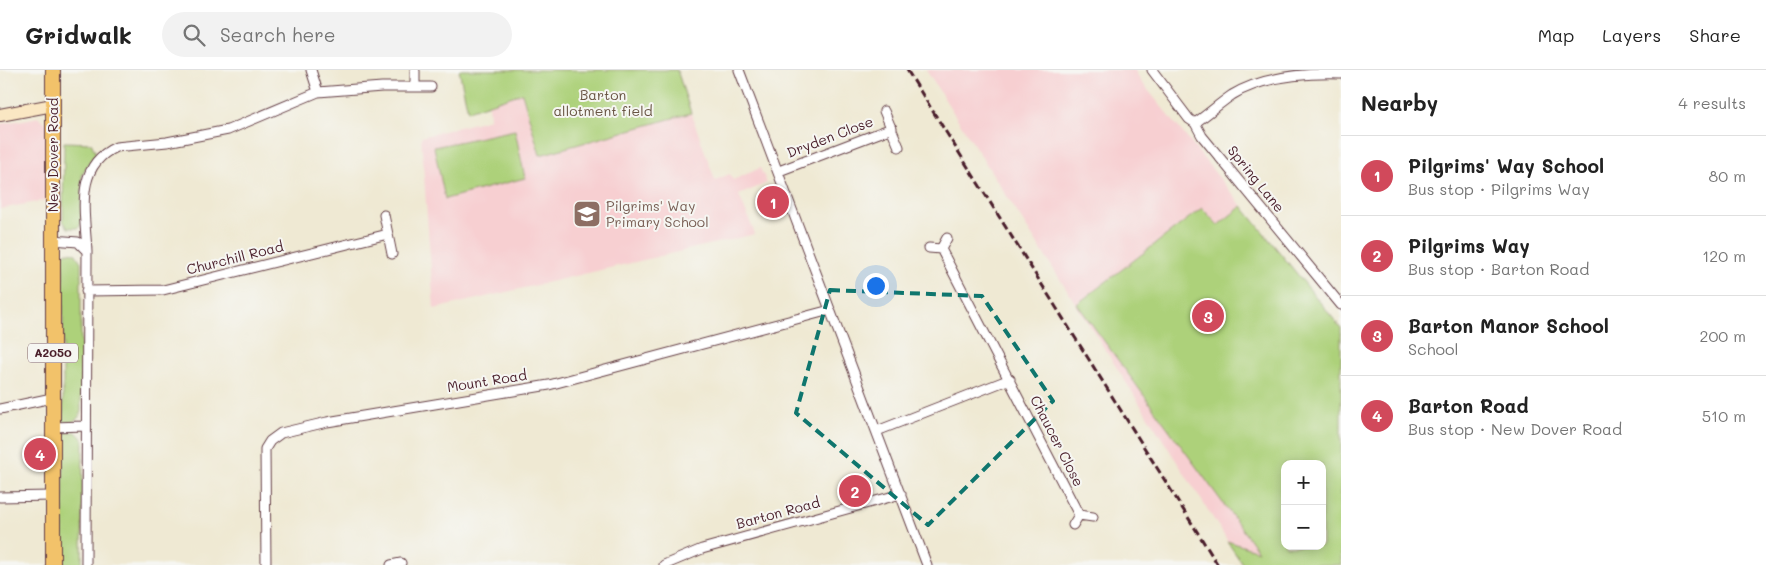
<!DOCTYPE html>
<meta charset="utf-8">
<style>
:root{--surface:#fff;--page:#f2f2f2;--text:#222;--muted:#767676;--line:#e0e0e0;--accent:#d1495b}
body{margin:0;font-family:Mali,sans-serif;background:var(--page);color:var(--text)}
.controls{position:absolute;right:15px;bottom:15px;display:grid;overflow:hidden;border-radius:10px;box-shadow:0 2px 12px #0003}
.controls button{width:45px;height:45px;display:grid;place-items:center;padding:0;border:0;border-bottom:1px solid var(--line);background:var(--surface);color:var(--text);font:25px sans-serif}
.you{position:absolute;left:875px;top:215px;width:18px;height:18px;margin:-12px;border:4px solid #fff;border-radius:50%;background:#1a73e8;box-shadow:0 0 0 8px #1a73e833}
.badge{display:grid;place-items:center;width:32px;height:32px;border-radius:50%;background:var(--accent);color:#fff;font-size:16px;font-weight:700}
.pin{position:absolute;translate:-50% -50%;border:2px solid #fff;box-shadow:0 1px 5px #0006}
.list{margin:0;padding:0;list-style:none}
h2{display:flex;justify-content:space-between;align-items:center;height:65px;margin:0;padding:0 20px;font-size:21px}
h2 small{font-size:16px;font-weight:400;color:var(--muted)}
.list li{display:grid;grid-template-columns:32px 1fr auto;gap:15px;align-items:center;box-sizing:border-box;height:80px;padding:0 20px;border-top:1px solid var(--line)}
.list b{display:block;font-size:19px;white-space:nowrap}
.list p{margin:0;font-size:16px;white-space:nowrap;color:var(--muted)}
.list em{font-size:16px;font-style:normal;color:var(--muted)}
.icon{flex:none;width:28px;height:28px;fill:none;stroke:currentColor;stroke-width:2;stroke-linecap:round;stroke-linejoin:round}
.map{position:relative;flex:none;width:1341px;height:495px;overflow:hidden}
header{display:flex;align-items:center;gap:30px;box-sizing:border-box;height:70px;padding:0 25px;background:var(--surface);border-bottom:1px solid var(--line)}
header strong{font-size:24px}
nav{display:flex;gap:28px;margin-inline-start:auto;font-size:18px}
.search{width:350px;height:45px;background:var(--page);display:flex;align-items:center;gap:12px;box-sizing:border-box;padding:0 18px;border-radius:28px;color:var(--muted);font-size:19px}
main{display:flex}
aside{flex:1;background:var(--surface)}
.map>svg:first-child{display:block}
.built{fill:#f7cfd1;fill-rule:evenodd}
.green{fill:#add17a;stroke:#7c7852;fill-rule:evenodd}
.lines{fill:none;stroke-linecap:round;stroke-linejoin:round}
.minor-casing{stroke:#633d44;stroke-width:11}
.secondary-casing{stroke:#633d44;stroke-width:14}
.primary-casing{stroke:#633d44;stroke-width:16}
.minor{stroke:#fff;stroke-width:9}
.secondary{stroke:#fae7c3;stroke-width:12}
.primary{stroke:#f2c26a;stroke-width:14}
.rail{stroke:#4a1f2b;stroke-width:3;stroke-dasharray:8 4;stroke-linecap:butt}
.marked{fill:none;stroke:#0f766e;stroke-width:4;stroke-dasharray:10 6;stroke-linejoin:round}
.labels{text-anchor:middle;stroke-width:4;stroke-linejoin:round;paint-order:stroke}
.shield{fill:#f6f6f2;stroke:#7e6067;stroke-width:1}
.shield-label{font-size:12px;font-weight:bold;fill:#4a1f2b}
.park-label{font-size:14px;fill:#685443;stroke:#f6f6f2}
.street-label{font-size:14px;fill:#4a1f2b;stroke:#f6f6f2}
.education-label{font-size:14px;fill:#785e54;stroke:#f6f6f2;text-anchor:start}
</style>
<header>
<strong>Gridwalk</strong>
<div class="search"><svg class="icon" aria-label="search" viewBox="0 0 24 24"><circle cx="10" cy="10" r="6"/><path d="M15 15l6 6"/></svg>Search here</div>
<nav><a>Map</a><a>Layers</a><a>Share</a></nav>
</header>
<main>
<div class="map">
<svg width="1341" height="495" viewBox="0 0 1341 495">
<rect width="100%" height="100%" fill="#f6f6f2"/>
<filter id="ink" filterUnits="userSpaceOnUse"><feTurbulence type="fractalNoise" baseFrequency=".02" numOctaves="2"/><feDisplacementMap in="SourceGraphic" scale="10" xChannelSelector="R" yChannelSelector="G"/><feConvolveMatrix kernelMatrix="1 2 1 2 8 2 1 2 1" color-interpolation-filters="sRGB"/></filter>
<filter id="wash" filterUnits="userSpaceOnUse"><feTurbulence type="fractalNoise" baseFrequency=".0096" numOctaves="4" result="noise"/><feDisplacementMap in="SourceGraphic" scale="20" xChannelSelector="R" yChannelSelector="G"/><feGaussianBlur stdDeviation="1.12" result="paint"/><feColorMatrix in="noise" values="0 0 0 0 0 0 0 0 0 0 0 0 0 0 0 0 0 1.4 0 .05"/><feComposite in="paint" operator="in"/></filter>
<g filter="url(#wash)">
<rect width="100%" height="100%" fill="#efe9d3"/>
<path class="built" d="M926,0h209l5,10 201,248v237h-98zM1285,394h37v82h-37z
M522,23l18,62 151,-42 24,67 15,-6 3,6 27,-12 7,15 -28,12 16,39 -321,75 -13,-172 69,-18 -1,-15z
M39,47l9,8 -1,75 -47,9v-85z"/>
<path class="green" d="M459,0h218l14,43 -151,42 -18,-62 -54,18z
M515,60l10,48 -80,21 -11,-52z
M64,72l27,1 5,10 -14,21 -1,50 -3,4h-10l-5,-7z
M1242,136l99,122v237h-98l-16,-24 31,10 -181,-247 125,-96 16,17zM1285,394h37v82h-37z
M67,182l8,1 6,9v149c-2,10 -9,12 -18,11v-167z
M64,361l12,1 7,7 -1,126h-20z"/>
</g>
<g filter="url(#ink)">
<g class="lines">
<defs>
<path id="minor" d="M311,0l7,22
M739,0l188,495
M1152,0l37,49 6,4 7,13 139,169
M415,1v16
M884,41l15,36
M1195,53c13,-9 24,-19 37,-28 31,-19 73,-22 109,-21
M779,101l113,-43
M384,145l8,39
M53,170l25,2 9,9 -1,314
M929,178l12,1 6,-11
M941,179l138,266
M87,181c-2,-39 -13,-85 29,-104l51,-5 61,-12 90,-38 64,-5h49
M86,221l77,-1 225,-56
M0,339l52,-11
M52,357l34,-1
M877,361l133,-52
M0,427l51,-1
M1073,455l6,-10 14,2
M266,495l-1,-116 5,-8 11,-8 46,-11 222,-37 281,-75
M391,495l10,-2
M664,495l38,-16 199,-55"/>
<path id="secondary" d="M0,45l53,-10"/>
<path id="primary" d="M53,495v-495"/>
</defs>
<use href="#minor" class="minor-casing"/>
<use href="#secondary" class="secondary-casing"/>
<use href="#primary" class="primary-casing"/>
<use href="#minor" class="minor"/>
<use href="#secondary" class="secondary"/>
<use href="#primary" class="primary"/>
<path class="rail" d="M907,0l311,495"/>
</g>
</g>
<path class="marked" d="M830,220l152,6 71,105 -125,124 -132,-112z"/>
<defs>
<symbol id="school-square" viewBox="-11 -11 22 22"><rect x="-9" y="-9" width="18" height="18" rx="4" fill="#8d6e63" stroke="#f6f6f2"/><path d="M0-5L7-2L0 1L-7-2ZM-4 1L0 2.5L4 1V4Q0 6-4 4Z" fill="#fff"/></symbol>
</defs>
<g fill-rule="evenodd">
<use href="#school-square" x="571" y="128" width="32" height="32"/>
</g>
<g class="labels">
<rect class="shield" x="28" y="273.5" width="50" height="19" rx="4"/>
<g class="shield-label">
<text x="53" y="287">A2050</text>
</g>
<g class="park-label">
<text x="603" y="30">Barton<tspan x="603" dy="16">allotment field</tspan></text>
</g>
<g class="street-label">
<text transform="translate(830 67) rotate(-21)" y="5">Dryden Close</text>
<text transform="translate(53 85) rotate(-90)" y="5">New Dover Road</text>
<text transform="translate(1256 109) rotate(51)" y="5">Spring Lane</text>
<text transform="translate(235 188) rotate(-14)" y="5">Churchill Road</text>
<text transform="translate(487 311) rotate(-9)" y="5">Mount Road</text>
<text transform="translate(1057 371) rotate(63)" y="5">Chaucer Close</text>
<text transform="translate(778 443) rotate(-15)" y="5">Barton Road</text>
</g>
<g class="education-label">
<text x="606" y="141">Pilgrims' Way<tspan x="606" dy="16">Primary School</tspan></text>
</g>
</g>
</svg>
<div class="controls">
<button>+</button>
<button>−</button>
</div>
<div class="you"></div>
<div class="pin badge" style="left:773px;top:132px">1</div>
<div class="pin badge" style="left:855px;top:421px">2</div>
<div class="pin badge" style="left:1208px;top:246px">3</div>
<div class="pin badge" style="left:40px;top:384px">4</div>
</div>
<aside>
<h2>Nearby<small>4 results</small></h2>
<ul class="list">
<li><span class="badge">1</span><div><b>Pilgrims' Way School</b><p>Bus stop · Pilgrims Way</p></div><em>80 m</em></li>
<li><span class="badge">2</span><div><b>Pilgrims Way</b><p>Bus stop · Barton Road</p></div><em>120 m</em></li>
<li><span class="badge">3</span><div><b>Barton Manor School</b><p>School</p></div><em>200 m</em></li>
<li><span class="badge">4</span><div><b>Barton Road</b><p>Bus stop · New Dover Road</p></div><em>510 m</em></li>
</ul>
</aside>
</main>
